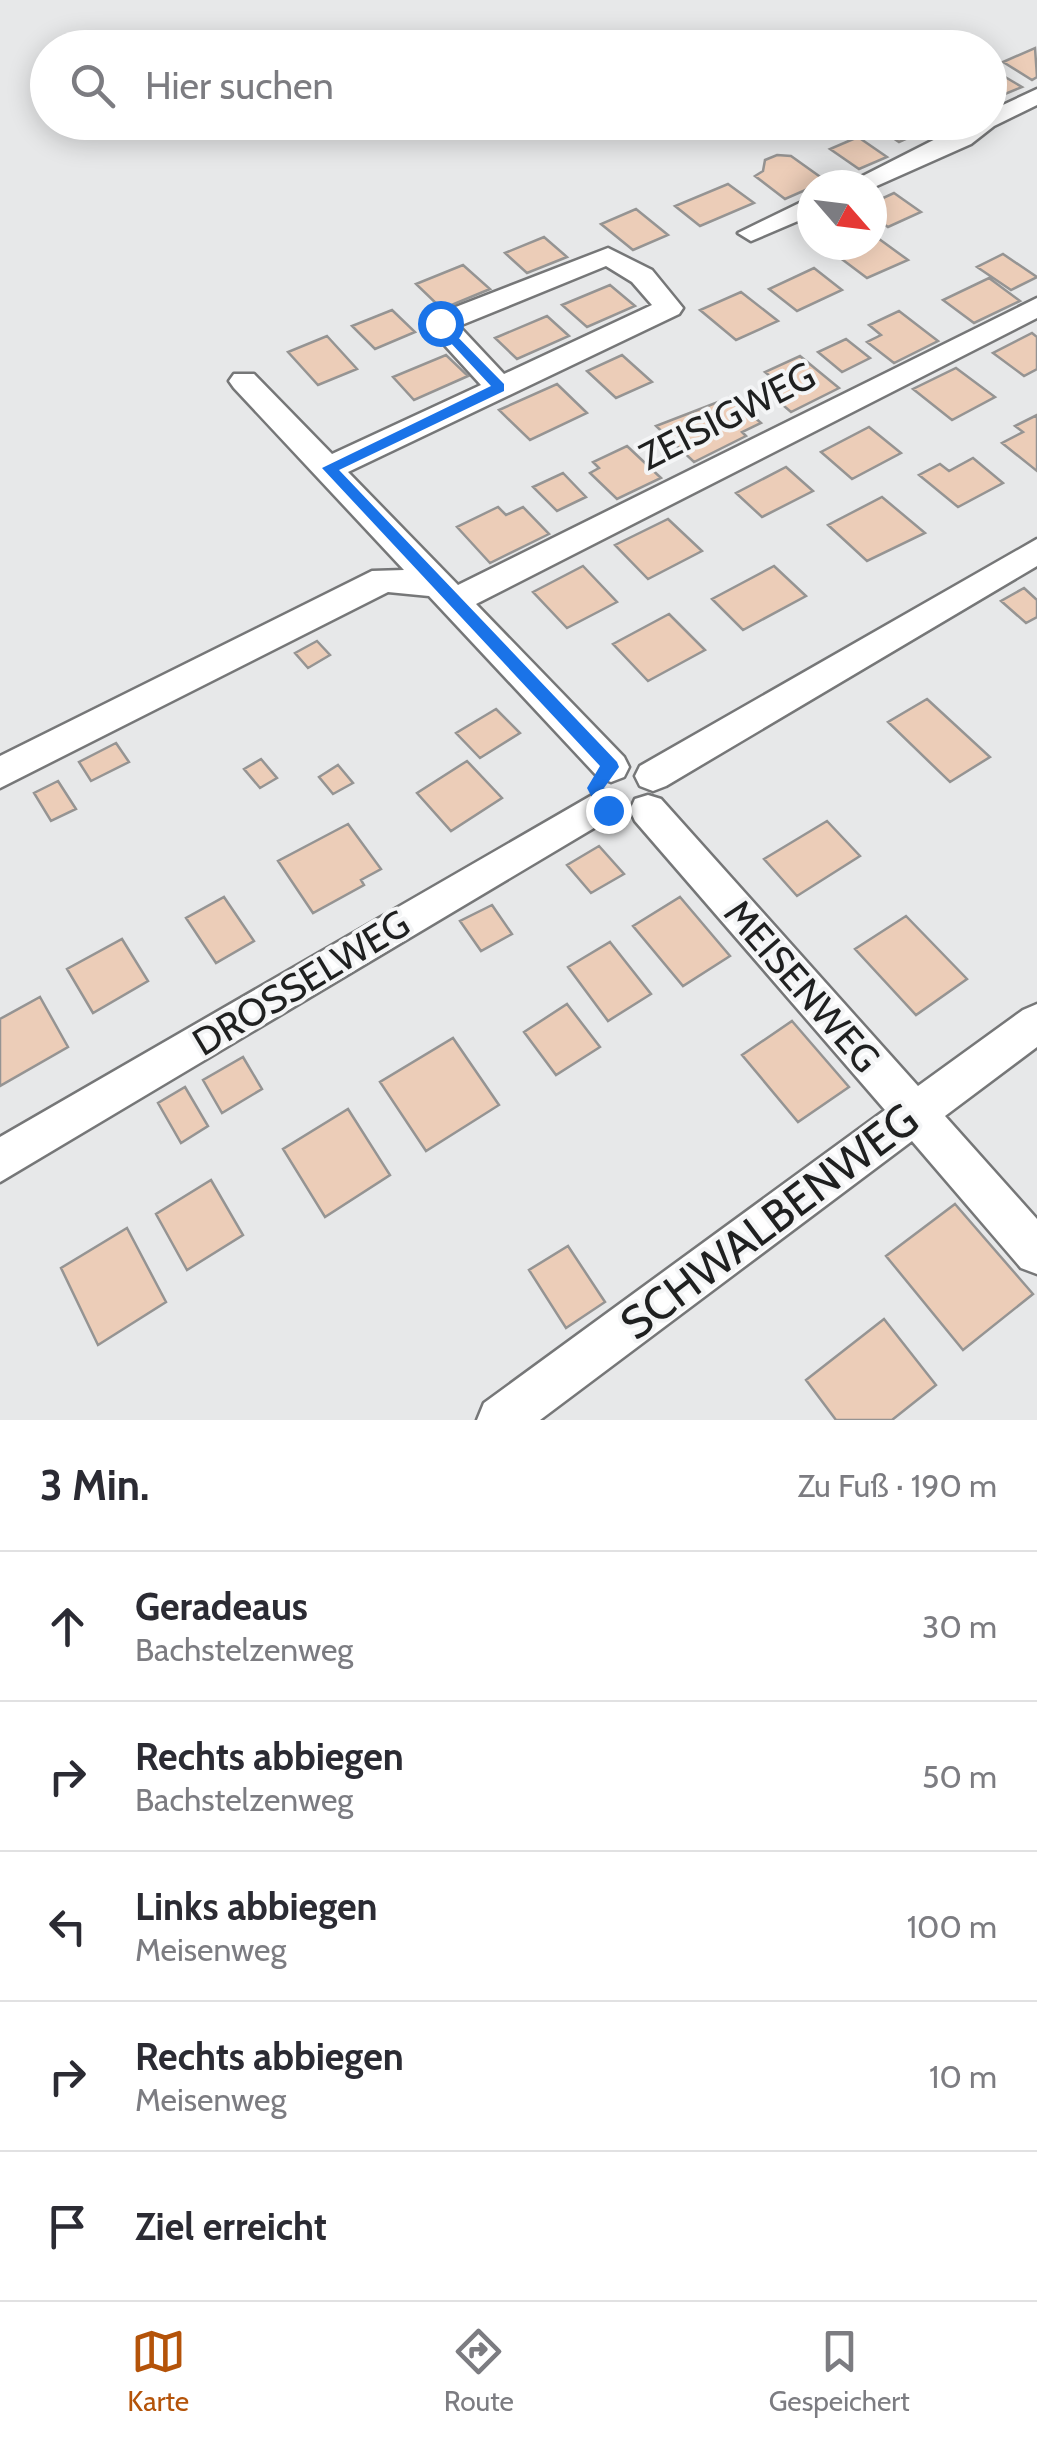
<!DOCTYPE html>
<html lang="de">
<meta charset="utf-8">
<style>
:root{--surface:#fff;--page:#f2f2f3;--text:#2b2b33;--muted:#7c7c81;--line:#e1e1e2;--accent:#b45309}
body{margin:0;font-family:Cabin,sans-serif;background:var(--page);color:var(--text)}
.compass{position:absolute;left:797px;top:170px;width:90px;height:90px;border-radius:50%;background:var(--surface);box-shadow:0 5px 25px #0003;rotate:118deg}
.stop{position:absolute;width:30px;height:30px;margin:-22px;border:8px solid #1a73e8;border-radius:50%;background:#fff}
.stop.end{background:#1a73e8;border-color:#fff;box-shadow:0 2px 10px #0008}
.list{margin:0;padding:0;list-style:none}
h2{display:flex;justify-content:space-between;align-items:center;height:130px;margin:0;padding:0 40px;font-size:42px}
h2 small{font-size:32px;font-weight:400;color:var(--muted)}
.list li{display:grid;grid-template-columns:65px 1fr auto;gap:30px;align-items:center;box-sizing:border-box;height:150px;padding:0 40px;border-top:2px solid var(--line)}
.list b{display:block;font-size:38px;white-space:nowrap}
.list p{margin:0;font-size:32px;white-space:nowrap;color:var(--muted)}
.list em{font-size:32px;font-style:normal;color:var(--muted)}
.icon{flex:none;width:55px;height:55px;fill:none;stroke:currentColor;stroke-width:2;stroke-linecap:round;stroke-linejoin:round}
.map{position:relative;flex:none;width:1037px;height:1420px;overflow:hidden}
.search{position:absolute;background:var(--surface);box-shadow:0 5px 25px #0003;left:30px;right:30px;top:30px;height:110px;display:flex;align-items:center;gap:25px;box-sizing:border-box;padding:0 35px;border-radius:55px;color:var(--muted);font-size:38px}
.sheet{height:880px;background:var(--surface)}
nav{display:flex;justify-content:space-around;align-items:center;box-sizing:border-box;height:140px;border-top:2px solid var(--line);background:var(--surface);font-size:28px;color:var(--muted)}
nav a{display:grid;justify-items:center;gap:5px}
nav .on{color:var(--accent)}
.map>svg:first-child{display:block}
.building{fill:#eccdb8;stroke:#959493;stroke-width:2.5}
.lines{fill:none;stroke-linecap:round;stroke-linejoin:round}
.street-casing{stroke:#767778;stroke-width:5}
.street{fill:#fff;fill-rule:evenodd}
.route{fill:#1a73e8}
.labels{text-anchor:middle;stroke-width:8;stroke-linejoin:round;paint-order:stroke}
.street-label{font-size:38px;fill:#1f2020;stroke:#f4f5f6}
.near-street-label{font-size:45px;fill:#1f2020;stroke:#f4f5f6}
</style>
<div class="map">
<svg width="1037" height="1420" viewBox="0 0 1037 1420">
<rect width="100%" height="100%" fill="#e7e8e9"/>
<path class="building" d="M1035,48l2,29 -5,3 -29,-18z
M995,71l27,16 -29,12 -3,-26z
M921,122l9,6 -31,14 -28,-19z
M858,137l29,20 -28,12 -29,-20z
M777,155l14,1 35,25 -41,18 -30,-23 8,-5 2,-11z
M728,184l26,19 -54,23 -25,-20z
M894,193l27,19 -33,15 -16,-11v-13z
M636,209l32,26 -35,15 -32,-26z
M875,236l33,24 -41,18 -32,-24 21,-9h16z
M544,237l23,20 -40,16 -22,-20z
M1003,254l34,23 -26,13 -34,-23z
M463,265l27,24 -48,20 -26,-25z
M814,268l28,22 -45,21 -28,-22z
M989,278l31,23 -46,22 -31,-23z
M610,285l25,21 -48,21 -25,-22z
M741,292l37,29 -42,19 -36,-30z
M392,310l23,22 -40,17 -23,-23z
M899,311l39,30 -44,22 -27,-21 14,-7 -12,-10z
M547,316l22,20 -52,23 -22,-21z
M1032,333l5,4v32l-13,7 -31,-23z
M327,336l30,33 -39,16 -30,-33z
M846,339l24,19 -28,14 -24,-20z
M446,355l22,21 -54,24 -21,-23z
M622,355l30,27 -36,16 -29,-27z
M800,356l39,32 -48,24 -28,-24 13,-7 -11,-9z
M956,368l39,29 -43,23 -39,-31z
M557,384l30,29 -57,27 -31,-30z
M731,397l30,26 -19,9 4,4 -52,26 -38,-36z
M1037,415v56l-35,-28 21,-11 -8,-6z
M869,427l32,26 -49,26 -31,-27z
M627,446l34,32 -44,21 -27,-26 9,-5 -6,-6z
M973,458l30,25 -45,24 -39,-32 21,-11 9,7z
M786,467l27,24 -51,26 -26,-24z
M563,473l23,24 -29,14 -24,-24z
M882,497l43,36 -58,28 -39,-36z
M498,507l8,8 17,-8 26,27 -59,29 -33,-36z
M668,519l34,32 -54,28 -33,-34z
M583,566l34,36 -50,26 -34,-36z
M774,566l32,30 -63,34 -31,-31z
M1024,588l13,12v17l-11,6 -25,-22z
M669,614l36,36 -57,31 -35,-37z
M317,641l13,14 -22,13 -13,-15z
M927,699l63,58 -40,25 -62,-60z
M496,709l24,24 -40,25 -24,-25z
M116,743l13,19 -38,19 -12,-19z
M261,759l16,19 -17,10 -16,-19z
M467,761l35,37 -51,33 -34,-38z
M338,765l15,18 -20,11 -14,-17z
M58,781l18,28 -25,12 -17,-28z
M827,821l33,35 -63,40 -33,-37z
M348,824l33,45 -20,11 3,5 -51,28 -35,-52z
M599,846l25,28 -33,19 -24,-28z
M224,897l30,44 -38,22 -30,-45z
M680,897l50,59 -47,30 -50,-60z
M492,905l20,29 -31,17 -21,-30z
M906,916l61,63 -51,36 -61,-66z
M122,939l26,42 -55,32 -26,-44z
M610,942l41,52 -43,27 -40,-54z
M40,997l28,50 -68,39v-67z
M567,1004l33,43 -44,28 -32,-43z
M792,1021l57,66 -51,35 -56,-67z
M453,1038l46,67 -73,46 -46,-69z
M243,1057l19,32 -40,24 -19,-33z
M185,1087l23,39 -27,17 -23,-40z
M348,1109l42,66 -65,42 -42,-68z
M211,1180l32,55 -56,35 -31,-56z
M955,1204l78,90 -70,56 -77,-94z
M127,1228l39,74 -68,43 -37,-77z
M568,1246l37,56 -39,26 -37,-58z
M884,1319l52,66 -44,35h-56l-30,-40z"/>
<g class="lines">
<defs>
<path id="street" d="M1037,89v16l-43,21 -23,18 -99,44 -27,-3 124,-63h21v-11z
M812,197v18l-61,26 -13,-8z
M608,248l44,22 31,38 -4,6 -331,158 110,113 579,-287v20l-561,286 148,153 5,10 -5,10 -13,5 -13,-5 -169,-181 -41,-4 -388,196v-32l372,-185 32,-1 -170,-182 -5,-7 5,-7h20l78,80 149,-69 -51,-56 -4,-6 4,-6zM606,266l26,16 20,23 -148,69 -45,-48z
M1037,539v27l-371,220 -13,5 -13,-5 -5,-10 5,-10z
M601,790l13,4 5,11 -5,11 -614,366v-45z
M648,795l13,4 257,287 105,-76 14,-6v43l-92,69 92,103v55l-16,-6 -109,-127 -372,279h-63l7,-17 401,-293 -250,-289 -5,-11 5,-11z"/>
</defs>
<use href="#street" class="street-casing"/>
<use href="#street" class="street"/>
</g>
<path class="route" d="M440,319l64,65v7l-165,79 278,292 2,5 -15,21 12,22 -2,5h-13l-14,-27 13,-22 -278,-298 169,-82 -56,-60z"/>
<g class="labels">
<g class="street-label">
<text transform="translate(727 416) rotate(-27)" y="13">ZEISIGWEG</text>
<text transform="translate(301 983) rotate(-31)" y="13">DROSSELWEG</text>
<text transform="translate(802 986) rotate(49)" y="13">MEISENWEG</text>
</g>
<g class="near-street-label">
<text transform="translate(769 1221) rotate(-37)" y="16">SCHWALBENWEG</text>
</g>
</g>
</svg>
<svg class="compass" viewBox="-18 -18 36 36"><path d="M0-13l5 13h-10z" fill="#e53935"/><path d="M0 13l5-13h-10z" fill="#7c7c81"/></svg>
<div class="stop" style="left:440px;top:323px"></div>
<div class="stop end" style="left:608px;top:810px"></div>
<div class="search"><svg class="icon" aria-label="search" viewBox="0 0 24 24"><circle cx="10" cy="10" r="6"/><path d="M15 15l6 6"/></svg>Hier suchen</div>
</div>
<section class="sheet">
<h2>3 Min.<small>Zu Fuß · 190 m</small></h2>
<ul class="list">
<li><svg class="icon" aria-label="ahead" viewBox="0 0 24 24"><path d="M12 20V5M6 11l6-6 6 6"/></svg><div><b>Geradeaus</b><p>Bachstelzenweg</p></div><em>30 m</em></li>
<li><svg class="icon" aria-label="right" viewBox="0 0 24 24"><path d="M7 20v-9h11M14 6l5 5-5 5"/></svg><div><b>Rechts abbiegen</b><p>Bachstelzenweg</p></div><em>50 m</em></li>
<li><svg class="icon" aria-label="left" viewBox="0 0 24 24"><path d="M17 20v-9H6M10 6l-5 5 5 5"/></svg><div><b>Links abbiegen</b><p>Meisenweg</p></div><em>100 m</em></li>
<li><svg class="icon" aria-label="right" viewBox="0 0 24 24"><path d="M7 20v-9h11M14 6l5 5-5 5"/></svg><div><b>Rechts abbiegen</b><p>Meisenweg</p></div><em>10 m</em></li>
<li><svg class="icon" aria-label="arrive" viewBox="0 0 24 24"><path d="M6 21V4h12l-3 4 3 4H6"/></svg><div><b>Ziel erreicht</b></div></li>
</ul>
</section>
<nav>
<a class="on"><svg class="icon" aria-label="map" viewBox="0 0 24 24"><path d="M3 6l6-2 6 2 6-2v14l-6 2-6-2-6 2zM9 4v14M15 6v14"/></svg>Karte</a>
<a><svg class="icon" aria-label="directions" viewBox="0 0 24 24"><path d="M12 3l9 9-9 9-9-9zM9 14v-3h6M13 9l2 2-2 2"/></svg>Route</a>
<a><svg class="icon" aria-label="saved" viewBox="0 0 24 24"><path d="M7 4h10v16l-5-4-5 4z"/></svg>Gespeichert</a>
</nav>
